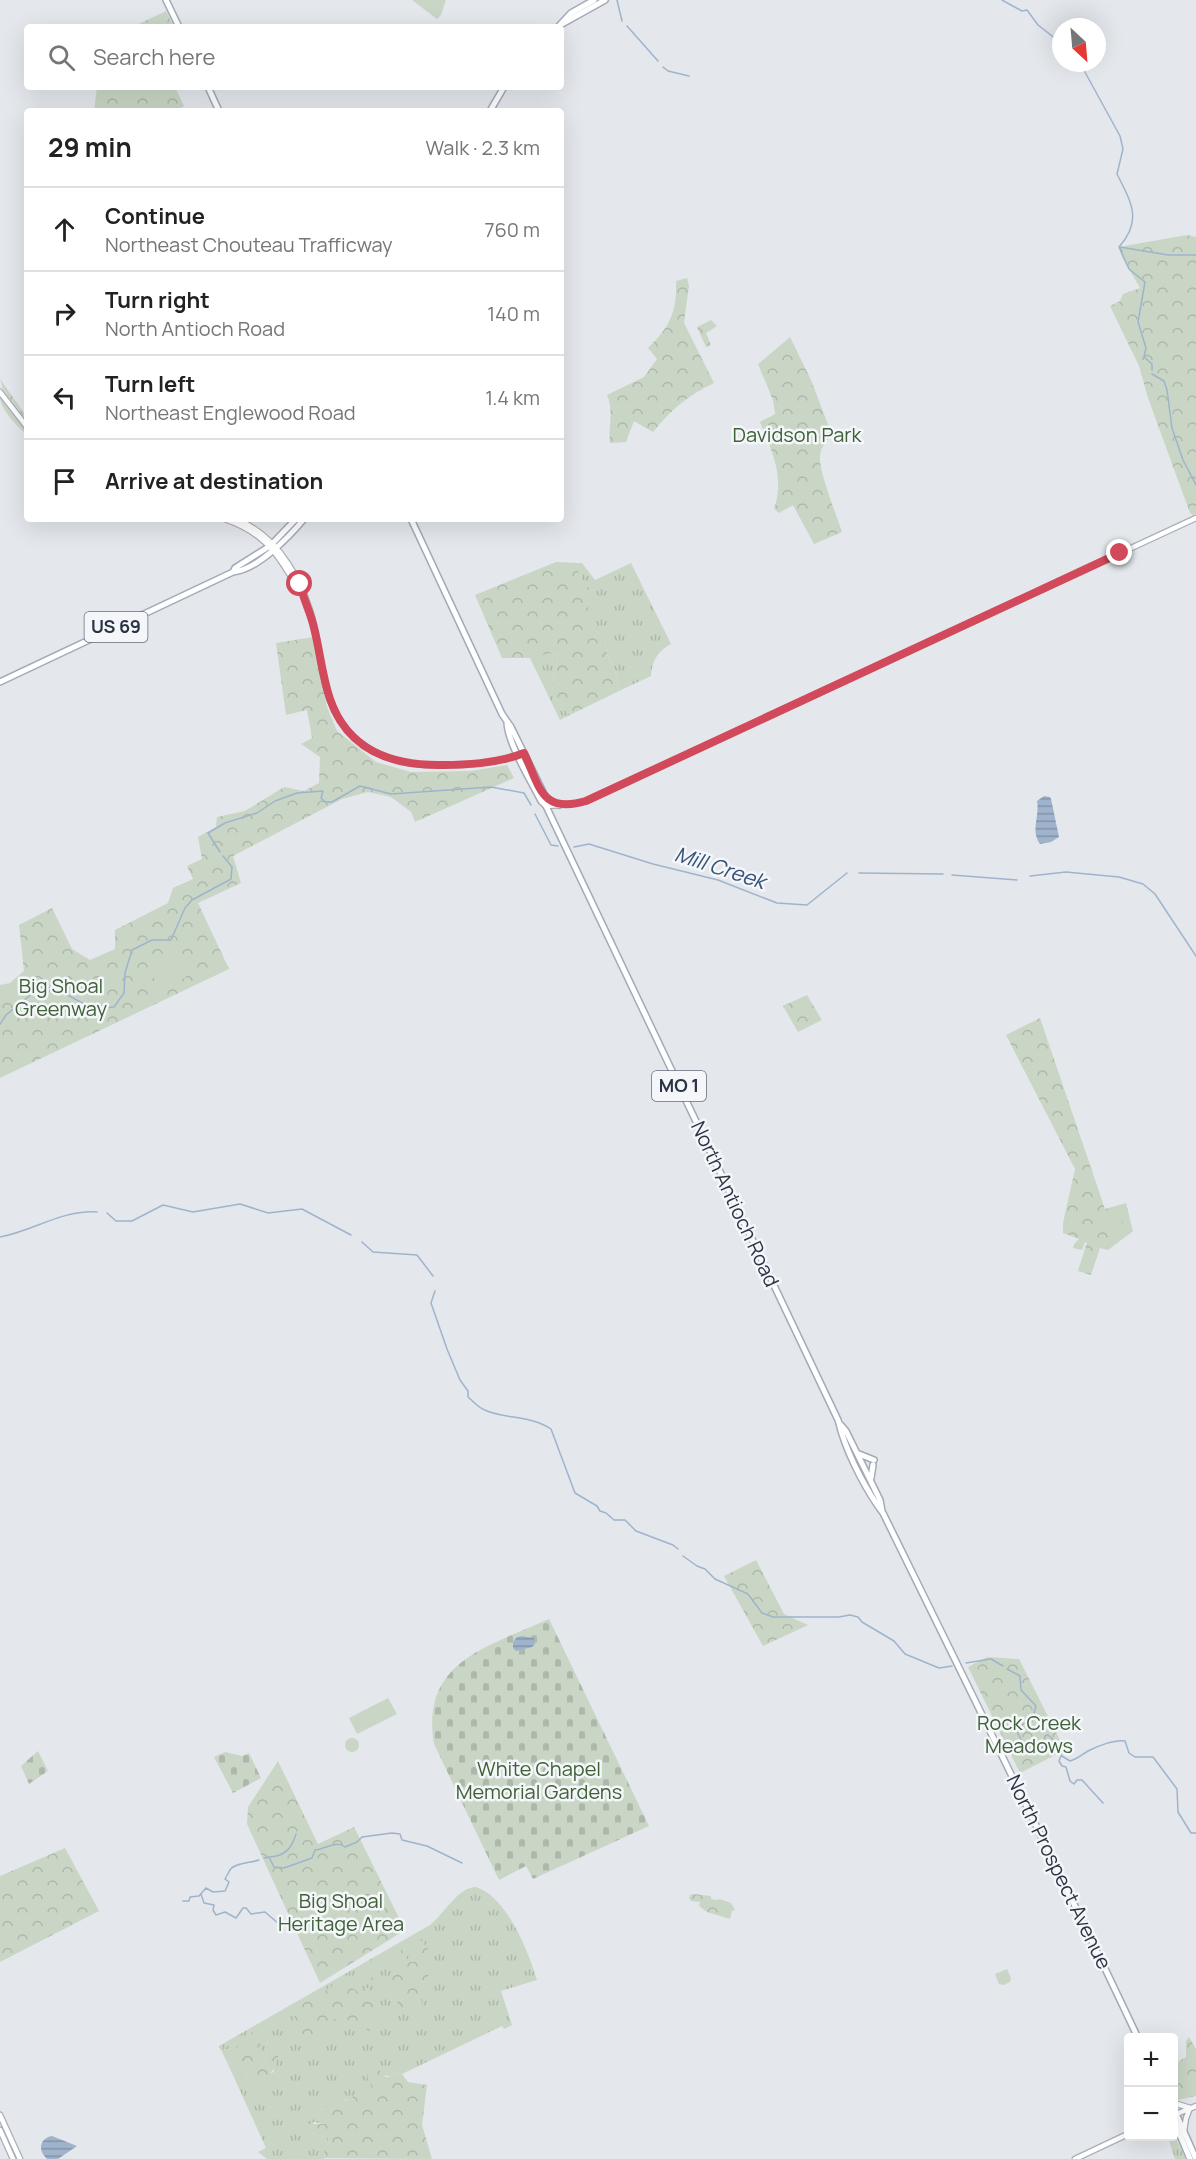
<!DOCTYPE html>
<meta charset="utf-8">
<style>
:root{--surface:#fff;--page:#f6f6f6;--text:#222;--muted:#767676;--line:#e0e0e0}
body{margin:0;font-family:Manrope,sans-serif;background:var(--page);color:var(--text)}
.controls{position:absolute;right:18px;bottom:18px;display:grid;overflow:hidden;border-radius:6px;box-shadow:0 6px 24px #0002}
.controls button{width:54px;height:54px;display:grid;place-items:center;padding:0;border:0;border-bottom:2px solid var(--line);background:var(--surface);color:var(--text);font:30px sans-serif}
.compass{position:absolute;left:1052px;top:18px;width:54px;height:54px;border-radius:50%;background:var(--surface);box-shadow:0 6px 24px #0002;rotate:154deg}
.stop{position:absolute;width:18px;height:18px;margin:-14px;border:4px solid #d1495b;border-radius:50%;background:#fff}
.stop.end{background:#d1495b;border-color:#fff;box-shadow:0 2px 6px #0008}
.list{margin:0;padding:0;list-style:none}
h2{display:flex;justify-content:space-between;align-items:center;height:78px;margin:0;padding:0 24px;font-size:26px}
h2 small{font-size:20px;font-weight:400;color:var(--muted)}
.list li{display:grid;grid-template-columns:39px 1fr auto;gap:18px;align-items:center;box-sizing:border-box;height:84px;padding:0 24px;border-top:2px solid var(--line)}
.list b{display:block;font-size:22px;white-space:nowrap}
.list p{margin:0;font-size:20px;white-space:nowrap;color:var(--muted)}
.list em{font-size:20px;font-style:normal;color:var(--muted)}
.icon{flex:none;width:33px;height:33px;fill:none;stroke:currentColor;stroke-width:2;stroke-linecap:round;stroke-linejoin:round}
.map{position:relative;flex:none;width:1196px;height:2159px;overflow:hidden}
.search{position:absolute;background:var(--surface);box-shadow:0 6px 24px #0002;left:24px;top:24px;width:540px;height:66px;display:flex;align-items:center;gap:15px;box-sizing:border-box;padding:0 21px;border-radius:6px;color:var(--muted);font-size:22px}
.panel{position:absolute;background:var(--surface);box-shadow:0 6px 24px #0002;left:24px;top:108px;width:540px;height:414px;border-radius:6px}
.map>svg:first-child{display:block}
.grass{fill:url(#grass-tufts)}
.forest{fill:url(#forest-crowns)}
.cemetery{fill:url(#cemetery-stones)}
.pitch{fill:#c9d6c5}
.water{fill:url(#water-rules)}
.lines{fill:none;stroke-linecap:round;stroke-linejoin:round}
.stream{stroke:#9fb4cc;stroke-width:1.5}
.secondary-casing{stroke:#a9aeb7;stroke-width:7}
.primary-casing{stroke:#a3abb8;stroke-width:8}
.secondary{stroke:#fff;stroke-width:4.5}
.primary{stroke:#fff;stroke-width:5}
.route{stroke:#d1495b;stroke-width:8}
.labels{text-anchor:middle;stroke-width:5;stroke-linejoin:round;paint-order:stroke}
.shield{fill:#f4f6f9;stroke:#676e7b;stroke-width:1.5}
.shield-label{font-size:18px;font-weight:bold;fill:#2b3445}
.park-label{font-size:20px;fill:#3f6138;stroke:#f4f6f9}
.street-label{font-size:20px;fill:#2b3445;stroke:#f4f6f9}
.water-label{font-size:21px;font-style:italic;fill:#34527a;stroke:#f4f6f9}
</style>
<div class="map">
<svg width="1196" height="2159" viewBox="0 0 1196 2159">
<defs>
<pattern id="grass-tufts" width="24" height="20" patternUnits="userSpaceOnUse" patternTransform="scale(1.5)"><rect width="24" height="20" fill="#c9d6c5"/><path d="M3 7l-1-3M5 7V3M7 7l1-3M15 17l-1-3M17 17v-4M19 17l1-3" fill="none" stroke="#adb8ab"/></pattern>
<pattern id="forest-crowns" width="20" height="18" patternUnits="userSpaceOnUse" patternTransform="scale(1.5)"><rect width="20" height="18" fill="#c9d6c5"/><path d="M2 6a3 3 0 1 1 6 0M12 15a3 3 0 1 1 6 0" fill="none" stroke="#adb8ab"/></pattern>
<pattern id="cemetery-stones" width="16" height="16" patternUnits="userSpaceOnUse" patternTransform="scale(1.5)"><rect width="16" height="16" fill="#c9d6c5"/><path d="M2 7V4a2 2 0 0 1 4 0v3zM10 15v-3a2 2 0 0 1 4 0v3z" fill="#adb8ab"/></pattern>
<pattern id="water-rules" width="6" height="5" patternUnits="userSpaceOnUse" patternTransform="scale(1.5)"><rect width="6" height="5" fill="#9fb4cc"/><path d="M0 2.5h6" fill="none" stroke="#8293a7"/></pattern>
</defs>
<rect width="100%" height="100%" fill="#e4e7ec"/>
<path class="grass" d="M0,379l27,38v4l-24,-32z
M0,397l26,33 -1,3c-9,-8 -25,-24 -25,-36z
M577,563h5l13,17 36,-17 40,81c-13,7 -19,16 -20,32l-32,15 -4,-21 -8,-16 -2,-14 -20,-20v-35l-7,-12z
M549,653l8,3c2,6 1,8 -2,14 -7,21 1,30 15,45l-10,5 -30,-62z
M476,1887c31,10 52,64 61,93l-36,11 11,34 -8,4 -2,-3 -100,48 -6,-2 -5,5 -10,-3 -8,14 -14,5 -9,8 -7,-2 -19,25 -11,-2v10l7,7 4,-3 4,2 2,8 -7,12 2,1h-58l-9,-7 8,-4 -39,-86c12,0 18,10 23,19l24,-9 -6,-34 -2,23 -3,5 -2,-4v-6l-10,-24c-7,15 -14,16 -30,18l-2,-4 211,-121c14,-11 28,-38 46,-38z
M1174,2135l10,20 1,4h-10l-7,-22 6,-1z"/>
<path class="forest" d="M166,11l8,16h-42z
M97,87h78l9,19 -7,5h-83z
M1187,235l9,2v277l-3,1 -3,-2 -42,-115 -9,-32 -29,-60 10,-5 3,-7 17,-6 -18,-31 -3,-10z
M687,278l2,8 -5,37 30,60c-26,12 -43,27 -61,49l-19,-11 -8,21 -16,1c-2,-17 4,-32 -3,-48l37,-18 13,-18 -9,-11c22,-21 29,-36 28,-67z
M711,320l6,6 -11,7 5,12 -5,2 -9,-20z
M790,337l21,43 21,55c-5,5 -11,12 -12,20 -2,15 17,61 22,77l-28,12 -21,-39 -14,8 -5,-4c11,-32 -2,-58 -14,-87l15,-8 -2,-14 -15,-36z
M556,562l21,1c1,12 5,19 14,27v14l-6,6v10l20,20 2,14 8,16 4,21 -49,24c-15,-15 -22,-23 -15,-45 3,-6 4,-8 2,-14l-8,-3 -15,5h-32l-27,-63z
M313,637l14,70 10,24 39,31 35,10 60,-1 36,-6 7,13 -99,44 -4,-10 -20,-15 -23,-5 -26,7 -109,57 8,27 -43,20 31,66 -229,109v-93l10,-2 14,-12 -5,-46 33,-17 20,41 18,11 25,-11v-19l53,-27 5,-15 20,-9 -6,-13 15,-7 -4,-22 18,-10 1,-10 28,-6 39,-24 20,4 15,-8 1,-26 -19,-13 11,-6 -5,-28 -21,5 -10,-72z
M807,995l15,25 -24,12 -15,-26z
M1040,1018l65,191 21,-6 7,28 -25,19 -8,-2 -9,27 -13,-4 9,-29h-2l-3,8 -9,-2 1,-4 5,-5 -16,-6v-10l12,-54 -69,-134z
M756,1560l28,54 24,11 -45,21 -39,-70z
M987,1657l32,2 46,91 -45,23 -52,-106z
M278,1761l40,83 36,-17 51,103 -85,53 -73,-159 1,-17z
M65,1848l34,63 -99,51v-86z
M693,1894l18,2v3l6,1 2,-1 12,4 4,7 -3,1 -2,8 -23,-7 -8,-6 1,-4 -9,-1 -2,-3 1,-3z
M416,1941h6c9,9 12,22 6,35 -2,4 -7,7 -8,11 -3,9 8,18 -1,32l-11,-9 -8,-4 -13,-17 -17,-6 -1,-3 1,-2 7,-2 11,4 5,-10 -2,-6 8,-9 3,-7h4l-2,7 6,7h4z
M335,1985h13l16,11 3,-2 -3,-6h4l9,8 1,21 -9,15c-9,-11 -21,-13 -35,-13 -6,11 -14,19 -25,25l-17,-9c3,-9 1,-16 3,-24 3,-8 13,-9 20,-13 7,-4 12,-10 20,-13z
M251,2032c14,8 7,22 12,33l3,-4 2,-23 5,1c12,14 2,32 -10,42h-13c-5,-9 -11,-19 -23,-19l-6,-12c16,-2 22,-4 30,-18z
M1189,2037l7,12v47l-18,4 -4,-11v-25l12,-7v-16z
M378,2069l8,8h5l5,-5 6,2 6,8 19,3 -5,40 10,34 -109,-1 -2,-3 9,-9 -2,-8 -4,-2 -4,3 -7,-7 -4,-1 -3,-7h18c2,-13 3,-26 13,-35 3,6 6,13 13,12l4,-6 18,-7 -5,-12 2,-3z"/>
<path class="cemetery" d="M549,1619l100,207 -116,53 -7,-13 -27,14 -65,-136c-14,-83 54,-97 115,-125z
M38,1751l10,20 -19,13 -8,-18z
M225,1752l17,4 7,-3 12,25 -28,15 -19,-36z"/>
<path class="pitch" d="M412,0h34l-5,15 -4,4z
M175,954l12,20 -1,3 -24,14 -8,-11v-12l8,-9z
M1115,1209l3,2 5,14 -4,2 -9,1 -8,-10z
M388,1698l9,16 -40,20 -8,-16z
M345 1745a7 7 0 1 1 14 0a7 7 0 1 1-14 0Z
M1007,1969l4,9 -1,4 -6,3 -5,-1 -4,-10z"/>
<path class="water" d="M1044,796l6,1 1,2 8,38 -8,5 -11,2c-10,-14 0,-27 -3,-43z
M522,1636l12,2 1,6 -3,3 -16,4 -3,-3v-6l4,-5z
M52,2136l25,10 -19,13h-11c-10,-9 -7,-21 5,-23z"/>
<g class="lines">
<path class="stream" d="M617,0l5,21
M1002,0l20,11 5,-1 11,15 23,18
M627,26l31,35
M1080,63l40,73 3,13 -6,25c14,28 26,46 2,73l10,22 16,13 -7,40 8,26 -2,9 8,7v6
M663,67l5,4 21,5
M1120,247l48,8h28
M1152,374l12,7 3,9 5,38 11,32 13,25
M535,814l16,31 7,1
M574,847l15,-3 64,20 65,16 59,23 30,2 40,-32
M220,852l-12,-19 17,-10 32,-10 18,-12 22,-8 26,-2 -2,7 4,4h7l28,-16 31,8 100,-7 33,6 7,12
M859,873l84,1
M952,875l65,5
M1030,876l36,-4 53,5 24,7 12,10 41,62
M0,1024l6,-9 34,-28 15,1 38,21 21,-2 10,-14 1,-20 7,-23 20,-10h19l14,-32 7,-8 39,-21 1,-12 -9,-11
M107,1213l9,8h16l31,-16 30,7 47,-8 28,9 34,-4 49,26
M0,1237c34,-6 60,-27 97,-25
M362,1242l11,10 44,3 16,21
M435,1291l-4,12 16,46 13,31 8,11v6c6,5 10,11 19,14 21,8 45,5 64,18l24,64 22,13 3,5 6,2 8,7h11l11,11 37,14 5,4
M683,1556l14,10 8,3 10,10 33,15 14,19 11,4h66l11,-2 8,2 4,5 32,19 11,13 34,14 13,-2
M966,1663l25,-4 12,7
M1007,1669l13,7 1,14 15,16 -4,15 -6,1 -10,8 6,11 18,8 3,-2 2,-11 3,-1 11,10 3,11 8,5c8,-2 11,-6 18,-10 9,-5 28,-12 37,-10l4,12 6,4h18l24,32 1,23 13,21h5
M1061,1756l-2,5 3,5 4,1 4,14 4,3 3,-4h5l21,23
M270,1857c15,-1 22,-9 26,-23
M264,1858l5,-1 5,10 10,1 28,-10 3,-8c10,-1 21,-10 30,-3l12,-5 5,-5 30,-4 8,1 2,6 25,6 35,17
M201,1894l3,9 10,2 -1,5 3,5 9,-3 11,6 7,-10h3l5,6 14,-2 14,12
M183,1901h6l1,-4 9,-1 7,-8 7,4 12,-1 4,-9 -4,-3c2,-3 3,-6 5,-9 4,-7 21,-7 29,-10"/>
<defs>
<path id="secondary" d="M0,392l27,35
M225,519c26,9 43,22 58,45 6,9 11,19 19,27
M236,519c44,18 69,65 79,110 5,24 7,49 15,71 16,44 56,64 100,65 30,1 65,-1 94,-12
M546,806l27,-2 13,-3 610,-283
M1174,2103l16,5
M0,2115l20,44
M1174,2115l22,-9
M0,2130l13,29
M1184,2131l2,-13 4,-10
M1075,2159l53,-25"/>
<path id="primary" d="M166,0l13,27
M562,24l43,-24
M558,27l13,-14 23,-13
M208,87l11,24
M490,111l14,-24
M411,519l91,195 9,13 33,67 2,12 292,614c2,5 2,9 4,14 8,25 25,58 41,79 86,175 172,349 255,525
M233,572l2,-4 35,-22 26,-27
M0,682l233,-110c24,-2 56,-35 71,-53
M507,722c0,20 24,59 34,79l5,5
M545,796l6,5 8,4
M841,1425l5,6 34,69 2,11
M859,1454l15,6
M871,1478l2,-13
M1174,2109l22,50
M1174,2121l16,38"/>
</defs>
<use href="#secondary" class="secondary-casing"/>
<use href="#primary" class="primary-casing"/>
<use href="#secondary" class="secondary"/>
<use href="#primary" class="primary"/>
</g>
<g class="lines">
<path class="route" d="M300,584c3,15 11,29 14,44 6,23 8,48 16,71 18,52 62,67 113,66 27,0 56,-2 81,-12 16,34 17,61 62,48l534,-248"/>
</g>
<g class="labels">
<g class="shield">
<rect x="84.5" y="612" width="63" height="30" rx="4.5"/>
<rect x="652" y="1071" width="54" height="30" rx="4.5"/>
</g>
<g class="shield-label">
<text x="116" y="633">US 69</text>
<text x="679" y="1092">MO 1</text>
</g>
<g class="park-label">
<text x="797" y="442">Davidson Park</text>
<text x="61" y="993">Big Shoal<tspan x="61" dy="23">Greenway</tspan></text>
<text x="1029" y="1730">Rock Creek<tspan x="1029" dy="23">Meadows</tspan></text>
<text x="539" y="1776">White Chapel<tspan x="539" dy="23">Memorial Gardens</tspan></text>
<text x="341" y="1908">Big Shoal<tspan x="341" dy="23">Heritage Area</tspan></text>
</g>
<g class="street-label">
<text transform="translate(735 1204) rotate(65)" y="7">North Antioch Road</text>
<text transform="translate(1059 1872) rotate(64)" y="7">North Prospect Avenue</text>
</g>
<g class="water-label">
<text transform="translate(720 868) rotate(18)" y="7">Mill Creek</text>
</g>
</g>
</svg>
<div class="controls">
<button>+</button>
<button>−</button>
</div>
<svg class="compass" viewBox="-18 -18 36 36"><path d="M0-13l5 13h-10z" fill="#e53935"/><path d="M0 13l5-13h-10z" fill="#767676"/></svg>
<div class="stop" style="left:300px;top:584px"></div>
<div class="stop end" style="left:1120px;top:553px"></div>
<div class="search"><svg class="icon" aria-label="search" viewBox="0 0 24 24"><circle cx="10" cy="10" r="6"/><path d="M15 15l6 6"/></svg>Search here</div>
<section class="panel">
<h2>29 min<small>Walk · 2.3 km</small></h2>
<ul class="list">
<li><svg class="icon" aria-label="ahead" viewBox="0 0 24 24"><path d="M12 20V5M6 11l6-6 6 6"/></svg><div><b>Continue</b><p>Northeast Chouteau Trafficway</p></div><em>760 m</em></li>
<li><svg class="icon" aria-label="right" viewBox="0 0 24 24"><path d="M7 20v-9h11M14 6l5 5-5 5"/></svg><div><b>Turn right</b><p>North Antioch Road</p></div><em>140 m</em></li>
<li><svg class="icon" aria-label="left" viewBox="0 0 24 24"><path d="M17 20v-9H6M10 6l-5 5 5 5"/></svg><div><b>Turn left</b><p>Northeast Englewood Road</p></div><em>1.4 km</em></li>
<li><svg class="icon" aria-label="arrive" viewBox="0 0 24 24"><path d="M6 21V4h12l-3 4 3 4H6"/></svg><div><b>Arrive at destination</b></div></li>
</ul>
</section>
</div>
